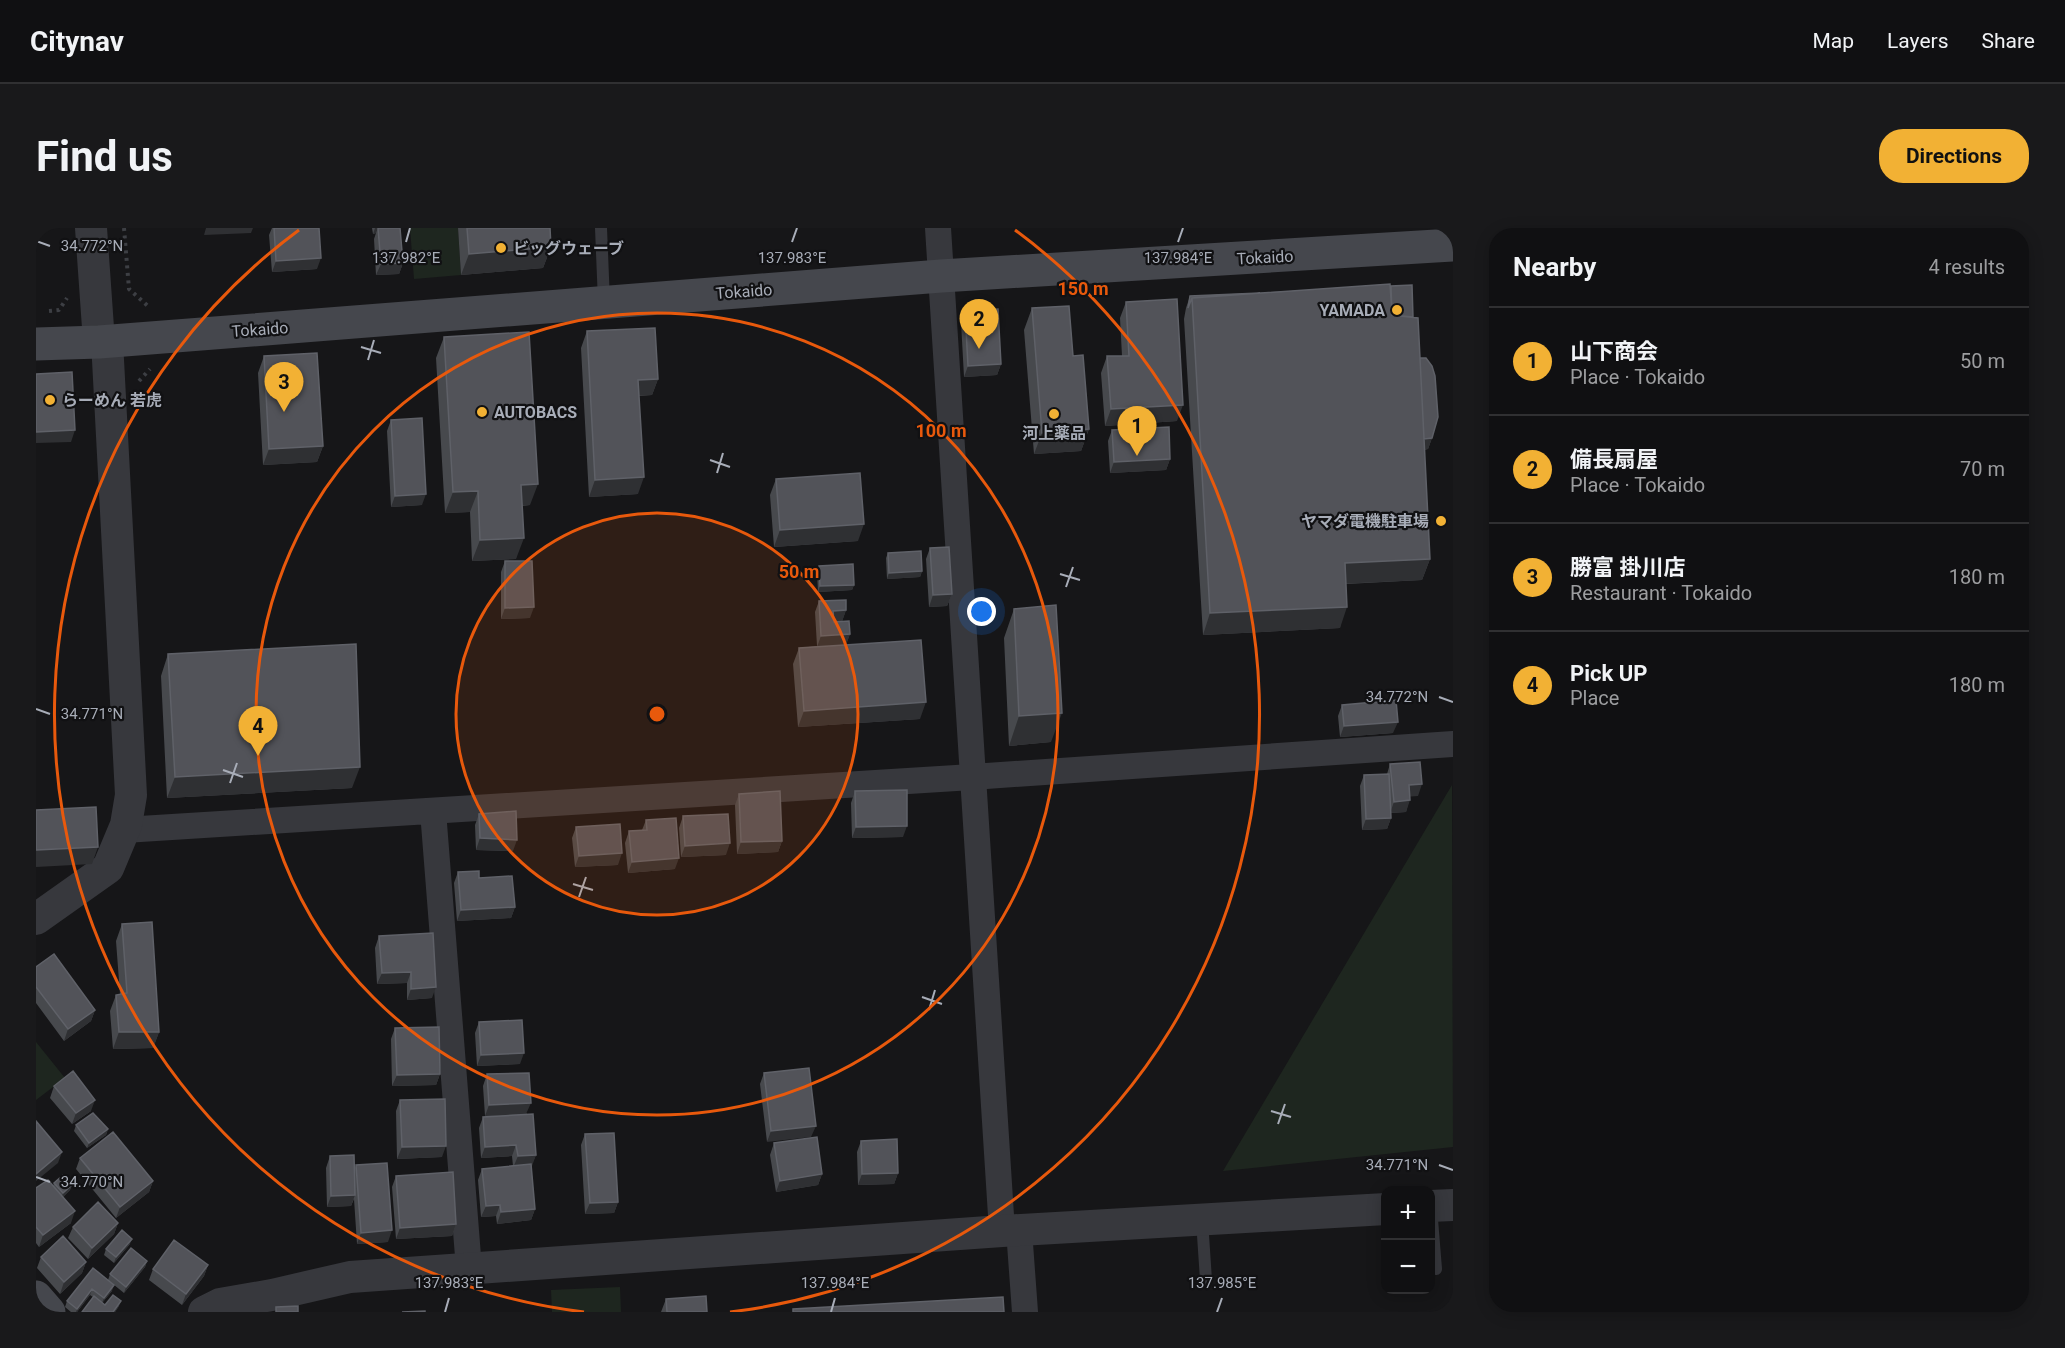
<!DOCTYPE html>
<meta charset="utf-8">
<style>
:root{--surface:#101012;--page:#19191b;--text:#f1f3f6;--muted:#9c9d9f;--line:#303032;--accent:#f2b134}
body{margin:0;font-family:Roboto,"Noto Sans JP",sans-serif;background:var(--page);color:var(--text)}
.controls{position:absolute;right:18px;bottom:18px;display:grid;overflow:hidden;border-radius:12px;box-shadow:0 3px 15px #0003}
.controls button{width:54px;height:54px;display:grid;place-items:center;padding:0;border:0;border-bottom:2px solid var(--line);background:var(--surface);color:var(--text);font:30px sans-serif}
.you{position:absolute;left:946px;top:384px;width:21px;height:21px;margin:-15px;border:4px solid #fff;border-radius:50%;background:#1a73e8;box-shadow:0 0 0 9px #1a73e833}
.badge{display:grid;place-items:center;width:39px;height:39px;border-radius:50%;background:var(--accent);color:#111;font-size:20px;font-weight:700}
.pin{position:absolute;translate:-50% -50px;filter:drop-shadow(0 2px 3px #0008)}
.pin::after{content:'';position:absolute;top:32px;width:21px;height:18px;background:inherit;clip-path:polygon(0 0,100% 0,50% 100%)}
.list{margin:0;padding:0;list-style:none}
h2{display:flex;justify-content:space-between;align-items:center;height:78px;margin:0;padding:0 24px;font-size:26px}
h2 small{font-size:20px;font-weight:400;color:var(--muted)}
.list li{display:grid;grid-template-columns:39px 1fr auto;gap:18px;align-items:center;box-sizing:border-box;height:108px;padding:0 24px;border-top:2px solid var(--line)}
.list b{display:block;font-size:22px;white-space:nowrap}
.list p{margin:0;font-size:20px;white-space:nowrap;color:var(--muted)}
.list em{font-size:20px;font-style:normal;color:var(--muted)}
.map{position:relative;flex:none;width:1417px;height:1084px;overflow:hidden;border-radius:24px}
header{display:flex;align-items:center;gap:36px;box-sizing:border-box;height:84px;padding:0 30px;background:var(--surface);border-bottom:2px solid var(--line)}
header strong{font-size:28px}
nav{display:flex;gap:33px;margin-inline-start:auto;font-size:21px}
.intro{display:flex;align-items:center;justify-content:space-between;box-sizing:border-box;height:144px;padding:0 36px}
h1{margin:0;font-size:42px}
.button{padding:15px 27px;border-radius:24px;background:var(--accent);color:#111;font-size:21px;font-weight:700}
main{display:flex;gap:36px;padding:0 36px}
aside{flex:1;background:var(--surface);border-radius:24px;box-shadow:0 3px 15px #0003}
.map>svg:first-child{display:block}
.green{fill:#1e261f}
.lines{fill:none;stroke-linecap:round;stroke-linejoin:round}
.path{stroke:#3d3f44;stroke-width:4;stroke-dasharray:3 4.5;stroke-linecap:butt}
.service{stroke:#37383d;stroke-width:12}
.minor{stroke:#37383d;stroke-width:26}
.tertiary{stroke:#37383d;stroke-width:32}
.secondary{stroke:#45474d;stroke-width:33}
.wall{fill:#47494d}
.shaded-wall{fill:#2f3033}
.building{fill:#525359;stroke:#5f6168;stroke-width:1.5}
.ticks{fill:none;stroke:#a8adb8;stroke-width:2}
.ring{fill:none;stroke:#e8590c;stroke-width:3}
.poi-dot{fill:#f2b134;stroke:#111113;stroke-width:2}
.labels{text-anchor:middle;stroke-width:4.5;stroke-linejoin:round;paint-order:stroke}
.poi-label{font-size:16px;font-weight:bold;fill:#a8adb8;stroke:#111113;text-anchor:start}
.street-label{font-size:16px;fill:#a8adb8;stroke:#111113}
.ticks-label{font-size:15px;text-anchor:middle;fill:#a8adb8;stroke:#111113;stroke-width:4.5;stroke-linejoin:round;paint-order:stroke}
.centre{fill:#e8590c;stroke:#111113;stroke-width:3}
.ring-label{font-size:18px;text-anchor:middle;font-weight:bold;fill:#e8590c;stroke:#111113;stroke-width:4.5;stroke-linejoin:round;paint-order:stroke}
</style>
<header>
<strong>Citynav</strong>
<nav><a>Map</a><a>Layers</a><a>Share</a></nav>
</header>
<div class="intro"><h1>Find us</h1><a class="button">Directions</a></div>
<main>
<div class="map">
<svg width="1417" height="1084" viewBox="0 0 1417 1084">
<rect width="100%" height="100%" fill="#161618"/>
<path class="green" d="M374,0h48l3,47 -47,4z
M1416,557l1,362 -230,24z
M0,814l29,36 -29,22z
M584,1059l1,25h-69l-1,-22z"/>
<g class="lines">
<path class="path" d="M88,0l5,61 20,18
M13,83l10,-1 8,-12
M103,153l11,-12"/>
<path class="service" d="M565,0l3,74
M1395,979l5,62
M1166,992l4,60"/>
<path class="minor" d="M902,0l64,1003
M397,583l36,458
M88,602l848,-53 481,-33
M983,1002l6,82"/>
<path class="tertiary" d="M55,0l8,114
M0,691l72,-51 18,-43 5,-30 -24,-454
M1394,978l23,-1
M168,1084l16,-8 52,-9 78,-18 652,-46 384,-22"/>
<path class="secondary" d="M0,116l63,-2 842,-66 512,-31
M0,1069l13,15"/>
</g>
<path class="wall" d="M236,0h47l-2,41 -45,3 -3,-37z
M336,0h28l3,35 -4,11 -23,1 -2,-36 2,-6 -3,1z
M422,0h92l1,19 -8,21 -82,7z
M1355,58l22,31 19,121 -4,11 -4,1 6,109 -8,21 -76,4 -6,44 -137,7 -19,-316 2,-11 4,-12z
M1090,74l51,119 -72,5 -4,-53 6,-17h15l-2,-38z
M996,80l41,48 16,73 -8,22 -47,3 -10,-124z
M929,83l36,53 -4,11 -33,2 -3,-55z
M551,103l71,48 -6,16 -13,1 -1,98 -49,3 -8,-149z
M408,109l86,168 -8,1 -6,53 -44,2 -2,-49 -25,1 -9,-155z
M228,128l59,90 -6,16 -54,3 -5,-92z
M355,192l31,85 -31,2 -4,-76z
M1076,202l58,29 -4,11 -56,3 -2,-32z
M740,251l82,62 -84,6 -4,-52z
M894,320l22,46 -5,12 -18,1 -3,-48z
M852,325l34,18 -2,6 -33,2 -1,-21z
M469,333l25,57 -29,1v-47z
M783,338l35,19 -2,5 -34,2 -1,-20z
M783,373l27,9 -4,11 8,13 -4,10 74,75 -122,8 -5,-63 6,-16 18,-2 -2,-34z
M978,381l37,133 -42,4 -5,-108z
M132,426l184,134 -185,10 -6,-122z
M1306,477l51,28 -53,4 -2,-21z
M1354,536l28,32h-8l-4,16 -15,1v5l-4,11 -25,1 -2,-44 4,-11 23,-1z
M819,563l48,46 -51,1 -1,-35z
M703,566l43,47 -4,11 -41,2 -2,-49z
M443,586l34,37 -37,-1 -1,-25z
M647,588l43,39 -45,2 -2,-29z
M610,592l29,49 -47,4 -3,-30 4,-12 13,-1z
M540,599l42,38 -43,2 -3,-29z
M422,644l21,6 36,29 -4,11 -54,3 -3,-38z
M86,696l37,108 -6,16 -40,1 -3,-38 6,-16 4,-1 -4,-53z
M343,708l53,62 -25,2v-17l-30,1 -2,-36z
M0,739l59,43 -4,11 -27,20 -28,-38z
M443,794l41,42 -43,2 -2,-33z
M359,800l45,46 -4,11 -44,1 -1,-47z
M773,840l-42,74 -7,-58 4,-11z
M451,846l40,40 9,41 -5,11 4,43 -4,11 -34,4 -1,-8 -15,1 -3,-37 4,-11 31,-3 -1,-10 -31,2 -2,-30 4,-11 32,-2 -30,1 -2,-30z
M18,858l37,25 -19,13 -22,-26z
M364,872l42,57 -45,2 -1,-48z
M40,897l32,4 -2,6 -19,13 -13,-17z
M549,906l33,68 -4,11 -29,1 -4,-69z
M825,913l37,32 -4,11 -36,1 -1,-33z
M738,915l48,31 -4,11 -42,7 -6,-37z
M294,928l24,14 2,-5 32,77 -31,2 -3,-45 -3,7 -24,1 -1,-39z
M44,930l73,23 -4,11 -33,26 -40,-49z
M360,948l60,48 -4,12 -56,3 -4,-52z
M18,955l18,2 -2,5 -7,7 8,26 -32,24 -3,-4v-55l17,-2z
M82,995l-4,11 -26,25 -20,-21 5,-11z
M94,1016l-16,19 -10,-8 2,-6z
M5,1029l45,5 -4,11 -22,21 -23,-26z
M111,1033l-2,6 -21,26 -16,-13 2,-6z
M172,1037l-4,11 -22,29 -33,-25 4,-11z
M57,1040l19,23 -10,12 3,2 14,1 -4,6 -25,-17 -13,17h-6l-6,-5 2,-6z
M630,1071l41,13h-46z"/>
<path class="shaded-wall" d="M170,0h47l-2,5 -47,2z
M339,0h3l-2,5 -3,1z
M515,19l-8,21 -82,7 8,-21z
M285,30l-4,11 -45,3 4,-11z
M367,35l-4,11 -23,1 5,-11z
M965,136l-4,11 -33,2 4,-11z
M622,151l-6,16 -20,1 6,-16z
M1147,177l-6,16 -72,5 6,-17z
M1053,201l-8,22 -47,3 8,-21z
M39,202l-4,12 -35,1v-11z
M1396,210l-4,11 -13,1 4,-11z
M287,218l-6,16 -54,3 6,-16z
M1134,231l-4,11 -56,3 4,-11z
M608,249l-6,17 -49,3 6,-17z
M502,256l-8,21 -17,1 8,-21z
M442,263l-8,21 -25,1 8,-21z
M390,266l-4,11 -31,2 4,-11z
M828,296l-6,17 -84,6 6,-17z
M488,310l-8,21 -44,2 8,-21z
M1394,331l-8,21 -84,4 7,-21z
M886,343l-2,6 -33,2 2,-6z
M818,357l-2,5 -34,2 2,-6z
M916,366l-5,12 -18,1 4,-12z
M498,379l-4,11 -29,1 4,-11z
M1311,379l-7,21 -137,7 7,-22z
M810,382l-4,12h-13l4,-11z
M814,406l-4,11 -29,2 4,-11z
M890,474l-6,17 -122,8 6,-16z
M1026,485l-11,29 -42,4 10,-30z
M1362,494l-5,11 -53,4 4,-11z
M324,539l-8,21 -185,10 8,-21z
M1386,556l-4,12 -14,1 5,-12z
M1374,572l-4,12 -16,1 4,-11z
M1355,590l-4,11 -25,1 4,-11z
M871,598l-4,11 -51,1 4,-11z
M444,610l37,2 -4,11 -37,-1z
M746,613l-4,11 -41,2 4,-12z
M694,615l-4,12 -45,2 4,-11z
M62,619l-6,17 -56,3v-17z
M586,625l-4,12 -43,2 4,-11z
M643,630l-4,11 -47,4 4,-11z
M479,679l-4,11 -54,3 4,-11z
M375,744l-4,11 -30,1 5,-11z
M400,759l-4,11 -25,2 4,-11z
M59,782l-4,11 -27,20 4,-12z
M83,804h40l-6,16 -40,1z
M488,825l-4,11 -43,2 4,-11z
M404,846l-4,11 -44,1 5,-11z
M59,872l-4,11 -19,13 4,-11z
M495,875l-5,11 -41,2 4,-11z
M780,898l-5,11 -44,5 4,-11z
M72,901l-2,6 -19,13 2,-5z
M480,917l-4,11 -31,2 4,-11z
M410,918l-4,11 -45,2 5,-12z
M26,924l-4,11 -22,18v-7z
M500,927l-4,11 -19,2 5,-12z
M862,945l-4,11 -36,1 4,-11z
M786,946l-4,11 -42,7 4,-11z
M117,953l-4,11 -33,26 4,-11z
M36,957l-2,5 -9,9 2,-6z
M319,967l-4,11 -24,1 4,-11z
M582,974l-4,11 -29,1 5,-11z
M464,977l-4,11 -15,1 5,-11z
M499,981l-4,11 -34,4 4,-12z
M39,983l-4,12 -32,24 4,-12z
M82,995l-4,11 -26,25 4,-11z
M420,996l-4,12 -56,3 4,-11z
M356,1002l-4,12 -31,2 4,-11z
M96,1011l-2,5 -16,19 2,-6z
M111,1033l-2,6 -21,26 2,-6z
M50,1034l-4,11 -22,21 4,-12z
M172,1037l-4,11 -22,29 4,-11z
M78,1057l-2,6 -10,12 2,-5z
M56,1061l-2,6 -13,17h-1l1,-3z
M85,1073l-2,5 -4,6h-2z"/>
<path class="building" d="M238,0h45l2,30 -45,3z
M342,0h22l3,35 -22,1z
M431,0h83l1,19 -82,7z
M1354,56l2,31 26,3 12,241 -85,4 2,44 -137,6 -18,-315z
M1376,57l1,32 -21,-2 -1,-29z
M1224,65l-68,5 -4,10 2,-12z
M1141,71l6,106 -72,4 -4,-53h22l-3,-54z
M1033,78l4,50 10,-1 6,74 -47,4 -10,-125z
M962,81l3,55 -33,2 -3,-55z
M619,100l3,51 -20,1 6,97 -49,3 -8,-149z
M493,104l9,152 -17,1 3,53 -44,2 -2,-49 -25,1 -9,-155z
M281,125l6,93 -54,3 -5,-93z
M1384,130h6l6,8 3,10 3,41 -6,21 -8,1z
M36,144l3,58 -39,2v-58z
M386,190l4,76 -31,2 -4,-76z
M1133,199l1,32 -56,3 -2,-32z
M824,245l4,51 -84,6 -4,-51z
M913,319l3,47 -19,1 -3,-47z
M885,323l1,20 -33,2 -1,-20z
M469,333h27l2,46 -29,1z
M817,336l1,21 -34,1 -1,-20z
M810,372v10l-13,1 1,11 15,-1 1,13 -29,2 -2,-35z
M1020,377l6,108 -43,3 -5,-107z
M885,412l5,62 -122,9 -5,-63z
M320,416l4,123 -185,10 -7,-123z
M1360,472l2,22 -54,4 -2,-21z
M1384,534l2,22 -13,1 1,15 -16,2 -4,-38z
M1353,546l2,44 -25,1 -2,-44z
M871,562v36l-51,1 -1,-36z
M744,563l2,50 -41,1 -2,-48z
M60,579l2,40 -62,3v-40z
M480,583l1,29 -37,-2 -1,-24z
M692,586l2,29 -45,3 -2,-30z
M640,590l3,40 -47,4 -3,-31 18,-1 -1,-10z
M584,596l2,29 -43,3 -3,-29z
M443,643v7l33,-2 3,31 -54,3 -3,-38z
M116,694l7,110h-40l-3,-37 11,-2 -5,-69z
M397,705l3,54 -25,2v-17l-29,1 -3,-37z
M18,726l41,56 -27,19 -32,-42v-20z
M486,792l2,33 -43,2 -2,-33z
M403,799l1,47 -43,1 -2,-47z
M773,840l7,58 -45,5 -7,-58z
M37,843l22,29 -19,13 -22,-27z
M493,845l2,30 -42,2 -2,-31z
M409,871l1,47 -44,1 -2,-47z
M57,885l15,16 -19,14 -13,-18z
M497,886l3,41 -18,1 -2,-11 -31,2 -2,-30z
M0,893l26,31 -26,22z
M77,904l40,49 -33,26 -40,-49z
M578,905l4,69 -28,1 -5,-69z
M781,909l5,37 -42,7 -6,-38z
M861,911l1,34 -36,1 -1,-33z
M318,927l1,40 -24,1 -1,-40z
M351,935l5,67 -31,3 -5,-68z
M495,936l4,45 -34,3 -1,-7 -14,1 -4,-37z
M417,944l3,52 -56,4 -4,-52z
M27,947l9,10 -9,8 -9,-10z
M12,952l27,31 -32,24 -7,-8v-39z
M62,974l20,21 -26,25 -19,-21z
M86,1002l10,9 -16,18 -10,-8z
M27,1008l23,26 -22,20 -23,-25z
M138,1012l34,25 -22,29 -33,-25z
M95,1020l16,13 -21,26 -16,-13z
M57,1040l21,17 -10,13 -12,-9 -15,20 -10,-8z
M77,1067l8,6 -8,11h-31l12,-16 11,9z
M670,1068l1,16h-40l-1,-13z
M967,1069l1,15h-211v-3z
M0,1078l5,6h-5z
M262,1078v6h-22v-5z
M389,1083v1h-23z"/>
<path class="ticks" d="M0,13l14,5M370,14l4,-14M756,14l5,-14M1142,14l5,-14M325,119l20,6M332,132l6,-20M674,232l20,7M681,245l6,-20M1024,346l20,6M1030,359l7,-20M1403,469l14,5M0,481l14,5M187,542l20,7M194,555l7,-20M537,656l20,6M543,669l7,-20M886,769l20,7M893,782l6,-20M1235,883l20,6M1242,896l7,-20M1403,937l14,5M0,949l14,5M409,1084l4,-14M795,1084l4,-14M1181,1084l5,-14"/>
<circle cx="621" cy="486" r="201" fill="#e8590c" fill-opacity=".12"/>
<g class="ring">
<circle cx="621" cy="486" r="201"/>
<circle cx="621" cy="486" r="401"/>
<path d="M548 1084A602 602 0 0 1 263 2M979 2A602 602 0 0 1 694 1084"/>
</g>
<g class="poi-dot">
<circle cx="465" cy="20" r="6"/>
<circle cx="1361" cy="82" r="6"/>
<circle cx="14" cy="172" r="6"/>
<circle cx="446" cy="184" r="6"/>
<circle cx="1018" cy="186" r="6"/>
<circle cx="1405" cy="293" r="6"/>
</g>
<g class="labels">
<g class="poi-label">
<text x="477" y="26">ビッグウェーブ</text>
<text x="1349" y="88" text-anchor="end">YAMADA</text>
<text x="26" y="178">らーめん 若虎</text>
<text x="458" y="190">AUTOBACS</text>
<text x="1018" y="211" text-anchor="middle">河上薬品</text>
<text x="1393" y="299" text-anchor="end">ヤマダ電機駐車場</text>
</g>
<g class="street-label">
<text transform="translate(1229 29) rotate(-3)" y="6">Tokaido</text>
<text transform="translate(708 63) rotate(-4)" y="6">Tokaido</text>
<text transform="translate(224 101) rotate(-4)" y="6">Tokaido</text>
</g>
</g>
<g class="ticks-label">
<text x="56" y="23">34.772°N</text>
<text x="370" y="35">137.982°E</text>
<text x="756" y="35">137.983°E</text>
<text x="1142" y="35">137.984°E</text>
<text x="1361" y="474">34.772°N</text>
<text x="56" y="491">34.771°N</text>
<text x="1361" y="942">34.771°N</text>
<text x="56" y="959">34.770°N</text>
<text x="1186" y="1060">137.985°E</text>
<text x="413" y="1060">137.983°E</text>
<text x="799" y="1060">137.984°E</text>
</g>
<circle cx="621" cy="486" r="9" class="centre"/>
<g class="ring-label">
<text x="1047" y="67">150 m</text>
<text x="905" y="209">100 m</text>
<text x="763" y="350">50 m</text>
</g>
</svg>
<div class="controls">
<button>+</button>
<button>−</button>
</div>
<div class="you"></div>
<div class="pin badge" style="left:1101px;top:228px">1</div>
<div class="pin badge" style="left:943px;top:121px">2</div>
<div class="pin badge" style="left:248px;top:184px">3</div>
<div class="pin badge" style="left:222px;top:528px">4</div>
</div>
<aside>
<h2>Nearby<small>4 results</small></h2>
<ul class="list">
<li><span class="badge">1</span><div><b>山下商会</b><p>Place · Tokaido</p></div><em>50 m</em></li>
<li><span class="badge">2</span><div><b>備長扇屋</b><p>Place · Tokaido</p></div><em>70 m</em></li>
<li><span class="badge">3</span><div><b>勝富 掛川店</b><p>Restaurant · Tokaido</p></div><em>180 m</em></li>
<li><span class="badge">4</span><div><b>Pick UP</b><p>Place</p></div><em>180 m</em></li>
</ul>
</aside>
</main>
